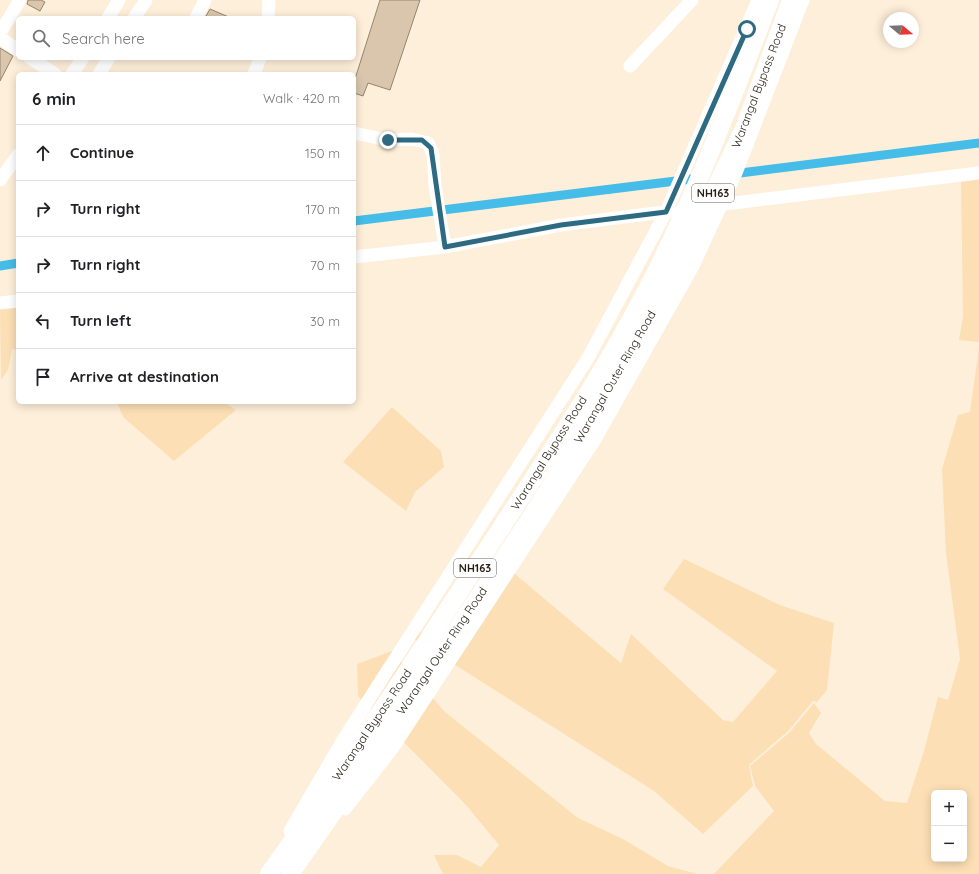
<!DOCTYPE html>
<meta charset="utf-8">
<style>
:root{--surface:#fff;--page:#f2f2f2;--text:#202124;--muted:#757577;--line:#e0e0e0}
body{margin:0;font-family:Quicksand,sans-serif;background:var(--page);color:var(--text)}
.controls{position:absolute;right:12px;bottom:12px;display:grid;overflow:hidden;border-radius:6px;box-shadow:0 2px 10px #0003}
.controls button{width:36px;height:36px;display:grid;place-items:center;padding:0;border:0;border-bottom:1px solid var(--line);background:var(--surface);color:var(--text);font:20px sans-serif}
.compass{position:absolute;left:883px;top:12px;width:36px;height:36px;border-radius:50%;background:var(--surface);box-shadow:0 2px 10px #0003;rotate:109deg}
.stop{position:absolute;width:12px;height:12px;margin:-9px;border:3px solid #2e6a82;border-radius:50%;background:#fff}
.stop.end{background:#2e6a82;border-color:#fff;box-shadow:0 1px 4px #0008}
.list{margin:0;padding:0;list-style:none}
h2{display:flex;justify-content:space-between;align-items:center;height:52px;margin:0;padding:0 16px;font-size:17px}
h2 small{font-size:13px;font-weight:400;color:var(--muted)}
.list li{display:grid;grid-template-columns:26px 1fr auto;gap:12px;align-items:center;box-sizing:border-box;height:56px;padding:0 16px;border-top:1px solid var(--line)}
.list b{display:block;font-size:15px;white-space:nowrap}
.list em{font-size:13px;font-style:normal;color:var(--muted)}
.icon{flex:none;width:22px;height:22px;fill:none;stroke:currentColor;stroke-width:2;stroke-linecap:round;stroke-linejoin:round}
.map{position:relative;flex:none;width:979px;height:874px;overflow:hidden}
.search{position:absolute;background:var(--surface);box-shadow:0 2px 10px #0003;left:16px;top:16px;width:340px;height:44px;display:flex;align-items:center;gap:10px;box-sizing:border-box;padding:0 14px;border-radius:6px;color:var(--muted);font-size:15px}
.panel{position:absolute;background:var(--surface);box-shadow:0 2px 10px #0003;left:16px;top:72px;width:340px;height:332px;border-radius:6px}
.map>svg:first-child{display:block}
.green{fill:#fcdfb5;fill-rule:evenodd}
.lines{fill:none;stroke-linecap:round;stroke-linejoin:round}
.canal{stroke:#46bce8;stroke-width:9}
.building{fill:#d9c6ad;stroke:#96856e}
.minor{stroke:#fff;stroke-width:13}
.highway{stroke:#fff;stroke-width:18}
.route{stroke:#2e6a82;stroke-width:5}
.labels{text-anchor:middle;stroke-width:3;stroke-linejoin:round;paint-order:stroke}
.shield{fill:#fefefe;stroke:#65605a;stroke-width:1}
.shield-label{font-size:11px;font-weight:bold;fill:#231d13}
.street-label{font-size:12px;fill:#231d13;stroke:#fefefe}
</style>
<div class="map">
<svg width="979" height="874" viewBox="0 0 979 874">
<rect width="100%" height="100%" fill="#feefda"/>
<path class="green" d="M979,175v167l-20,-2 4,-24 -2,-138z
M18,304v46l-6,-1 -4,21 -7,10 -1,-74z
M979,348v526h-265l60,-63 -19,-25 -5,-20 40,-34 24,-29 7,10 -12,20 7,11 69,57 22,2 17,-52 14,-54 10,3 12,-41 -14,-106 -4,-84 16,-54 12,-3zM934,793h30v66h-30z
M117,402h107l12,8 -62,51 -51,-44z
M392,407l49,44 3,16 -29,25 -9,19 -63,-49z
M684,559l96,46 54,18 -7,67 -10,12 -4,-1 -25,30 -38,33 -1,2 4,20 -50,48 -49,-43 -240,-152 84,-79 123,103 10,-29 92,86 10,2 44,-51 -114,-82z
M392,651l53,61 133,106 45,21 45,27 29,8h-254l-9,-19h23l24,12 18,-22 -33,-40 -108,-109 -1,-32z"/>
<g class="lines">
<path class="canal" d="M732,174l247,-31
M354,221l346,-43
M0,266l18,-3"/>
</g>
<path class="building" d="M28,0h13l4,2 -5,9 -13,-7z
M380,0h40l-30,90 -22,-7 -5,13 -9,-3v-11z
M210,9l21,9h-21l-4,-2z
M0,48l13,8 -13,25z"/>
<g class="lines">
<path class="minor" d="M108,18l11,-18
M134,18l12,-18
M196,18l9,-18
M268,18l1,-18
M0,33l20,-33
M0,38l18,12
M30,58l25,16
M630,66l62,-66
M72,74l11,-16
M99,74l10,-16
M254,74l6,-16
M354,133l34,7 24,-1 16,4 5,11 2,32 10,61
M0,180l18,-25
M717,205l262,-32
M354,257l91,-10 116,-22 111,-14
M0,303l18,-2
M345,809l47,-60 202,-308 99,-175 43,-93 67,-173
M290,831l53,-91 245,-382 78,-146 92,-212"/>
<path class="highway" d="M269,874c77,-108 149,-218 221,-329 48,-74 98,-147 140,-224 57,-102 98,-212 140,-321
M290,874l88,-126 148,-223 65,-103 91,-165 62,-128 47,-129"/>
</g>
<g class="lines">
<path class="route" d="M388,140h34l9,8 14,99 116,-22 105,-13 81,-183"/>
</g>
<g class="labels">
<g class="shield">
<rect x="692" y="184" width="42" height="18" rx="3"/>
<rect x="454" y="559" width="42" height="18" rx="3"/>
</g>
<g class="shield-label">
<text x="713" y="197">NH163</text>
<text x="475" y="572">NH163</text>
</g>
<g class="street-label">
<text transform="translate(759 86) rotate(-69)" y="4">Warangal Bypass Road</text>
<text transform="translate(615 377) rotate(-60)" y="4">Warangal Outer Ring Road</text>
<text transform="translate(549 453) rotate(-58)" y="4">Warangal Bypass Road</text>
<text transform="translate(442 651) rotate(-56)" y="4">Warangal Outer Ring Road</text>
<text transform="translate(372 725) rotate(-56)" y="4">Warangal Bypass Road</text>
</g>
</g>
</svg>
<div class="controls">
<button>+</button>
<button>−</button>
</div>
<svg class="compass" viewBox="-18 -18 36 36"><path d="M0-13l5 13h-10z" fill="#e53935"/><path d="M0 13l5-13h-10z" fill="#757577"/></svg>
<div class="stop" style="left:747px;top:29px"></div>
<div class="stop end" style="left:388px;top:140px"></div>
<div class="search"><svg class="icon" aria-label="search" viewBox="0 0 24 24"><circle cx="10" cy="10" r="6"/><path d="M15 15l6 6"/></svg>Search here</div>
<section class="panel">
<h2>6 min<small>Walk · 420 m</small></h2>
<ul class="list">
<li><svg class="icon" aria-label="ahead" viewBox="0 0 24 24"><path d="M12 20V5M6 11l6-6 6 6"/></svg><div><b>Continue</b></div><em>150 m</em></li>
<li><svg class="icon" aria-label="right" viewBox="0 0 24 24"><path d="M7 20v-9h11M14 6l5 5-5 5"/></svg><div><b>Turn right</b></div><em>170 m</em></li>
<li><svg class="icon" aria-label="right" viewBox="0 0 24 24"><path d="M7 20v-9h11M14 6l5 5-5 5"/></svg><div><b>Turn right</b></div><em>70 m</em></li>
<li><svg class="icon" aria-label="left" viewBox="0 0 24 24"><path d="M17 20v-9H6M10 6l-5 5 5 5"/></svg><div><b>Turn left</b></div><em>30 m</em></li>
<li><svg class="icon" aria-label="arrive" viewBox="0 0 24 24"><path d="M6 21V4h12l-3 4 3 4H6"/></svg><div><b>Arrive at destination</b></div></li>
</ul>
</section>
</div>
